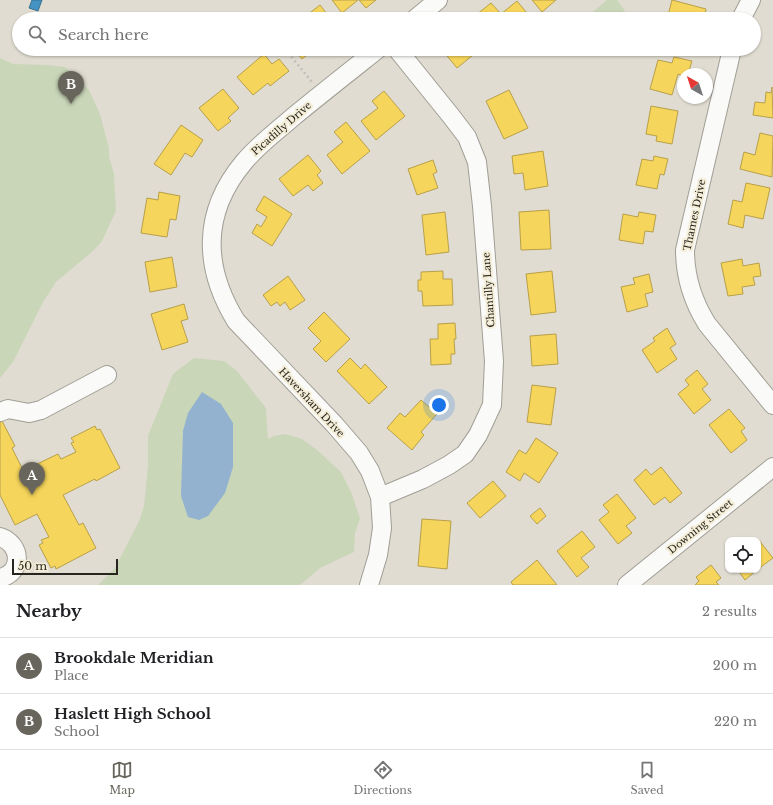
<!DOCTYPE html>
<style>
:root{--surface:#fff;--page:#f2f2f2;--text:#202124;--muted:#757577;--line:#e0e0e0;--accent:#68655c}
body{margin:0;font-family:"Libre Baskerville",serif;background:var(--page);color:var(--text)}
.controls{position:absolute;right:12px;bottom:12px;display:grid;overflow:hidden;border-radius:8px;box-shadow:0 1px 3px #0004}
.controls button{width:36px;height:36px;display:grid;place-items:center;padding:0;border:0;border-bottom:1px solid var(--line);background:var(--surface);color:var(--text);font:20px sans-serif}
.compass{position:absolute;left:677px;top:68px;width:36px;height:36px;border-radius:50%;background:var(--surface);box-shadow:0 1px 3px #0004;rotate:321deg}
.scale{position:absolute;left:12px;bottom:10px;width:106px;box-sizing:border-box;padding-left:4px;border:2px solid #27251d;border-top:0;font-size:11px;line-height:14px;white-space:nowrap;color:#27251d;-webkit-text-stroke:3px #f4edd8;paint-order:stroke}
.you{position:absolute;left:439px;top:405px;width:14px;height:14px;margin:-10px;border:3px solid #fff;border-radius:50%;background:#1a73e8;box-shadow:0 0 0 6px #1a73e833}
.badge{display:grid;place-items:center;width:26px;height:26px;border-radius:50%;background:var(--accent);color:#fff;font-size:13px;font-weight:700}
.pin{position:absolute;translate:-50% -33px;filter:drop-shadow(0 1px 2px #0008)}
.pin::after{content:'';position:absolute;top:21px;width:14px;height:12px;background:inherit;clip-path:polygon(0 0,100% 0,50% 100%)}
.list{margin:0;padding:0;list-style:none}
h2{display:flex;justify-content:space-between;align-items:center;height:52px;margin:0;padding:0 16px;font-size:17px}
h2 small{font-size:13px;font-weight:400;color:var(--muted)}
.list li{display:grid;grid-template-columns:26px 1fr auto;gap:12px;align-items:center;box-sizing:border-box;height:56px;padding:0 16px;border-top:1px solid var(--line)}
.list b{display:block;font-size:15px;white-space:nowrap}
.list p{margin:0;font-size:13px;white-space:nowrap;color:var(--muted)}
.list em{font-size:13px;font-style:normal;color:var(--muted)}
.icon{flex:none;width:22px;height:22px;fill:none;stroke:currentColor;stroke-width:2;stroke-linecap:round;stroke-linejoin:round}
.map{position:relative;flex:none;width:773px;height:585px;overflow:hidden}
.search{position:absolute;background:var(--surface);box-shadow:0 1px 3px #0004;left:12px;right:12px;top:12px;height:44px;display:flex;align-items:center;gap:10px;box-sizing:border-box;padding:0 14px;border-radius:22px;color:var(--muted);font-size:15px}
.sheet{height:164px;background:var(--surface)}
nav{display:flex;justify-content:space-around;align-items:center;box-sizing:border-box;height:56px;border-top:1px solid var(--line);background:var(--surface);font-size:11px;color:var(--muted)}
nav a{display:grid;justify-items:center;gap:2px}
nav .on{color:var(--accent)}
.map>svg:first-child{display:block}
.green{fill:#c9d6b8}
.water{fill:#92b2d0}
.homes{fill:#f6d55c;stroke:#b8a049}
.schools{fill:#4393c3;stroke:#3b7291}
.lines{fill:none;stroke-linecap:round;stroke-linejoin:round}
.minor-casing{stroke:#a19e96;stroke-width:20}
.path{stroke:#c0beb9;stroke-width:2.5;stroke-dasharray:2 3;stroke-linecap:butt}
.minor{stroke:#fafaf8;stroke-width:18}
.labels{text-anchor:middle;stroke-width:4;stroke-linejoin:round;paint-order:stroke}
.street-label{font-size:10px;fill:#27251d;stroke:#f4edd8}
</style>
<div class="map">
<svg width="773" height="585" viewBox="0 0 773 585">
<rect width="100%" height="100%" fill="#e0dcd1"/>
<path class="green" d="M607,0h10l8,11 -9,8h-24l-3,-4z
M0,58l13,6 34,1 18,2 24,23 11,24 9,35v8l5,17 2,37 -14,30 -8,9 -38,32 -13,20 -30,60 -13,16z
M194,358l30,3 13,10 29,37 2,31 6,-3 11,-2 17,5 15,11 24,22 11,22 8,25 -5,14 -1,19 -34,16 -20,17h-202l17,-17 25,-49 4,-13 4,-40v-30l25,-62z"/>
<path class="water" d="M202,392l19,12 12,19v44l-8,26 -17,23 -9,4 -11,-3 -7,-21 2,-65 5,-18z"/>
<path class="homes" d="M332,0h26l-16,13z
M359,0h17l-10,8z
M532,0h24l-14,12z
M672,0l34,9 -2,10h-37z
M517,1l14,17 -2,1h-50l-3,-4 15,-12 10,11z
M320,5l10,13 -2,1h-26z
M294,49h20l-12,10z
M445,49h31l2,2 -21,17 -14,-17z
M264,54l8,10 7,-5 10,12 -19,15 -2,-3 -15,12 -16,-18z
M674,57l18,4 -4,13h-5v2l-5,-2 -6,21 -22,-6 8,-29 14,3z
M772,87l1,31 -20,-3 2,-13 10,1 1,-11 5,1z
M223,89l16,19 -11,10 3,3 -13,10 -19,-23z
M509,90l19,38 -24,11 -18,-38z
M384,91l21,25 -29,24 -15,-19 17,-13 -6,-7z
M651,106l27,5 -6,33 -16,-3 1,-5 -11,-2z
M346,122l24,29 -28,23 -15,-19 16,-13 -9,-10z
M181,125l22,15 -11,17 -7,-4 -14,22 -17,-11z
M760,133l13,3 -1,41 -32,-8 4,-17 11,3z
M543,151l5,35 -23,4 -2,-17 -9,1 -2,-18z
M308,155l13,16 -4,4 6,8 -10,8 -5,-6 -15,11 -14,-17z
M654,156l14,3 -4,16 -4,-1 -3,15 -21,-4 6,-26 11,2z
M433,160l4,12 -4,2 5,14 -21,7 -9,-26z
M746,183l24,5 -7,31 -18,-4 -2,13 -15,-4 5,-24 9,2z
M159,192l21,4 -4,24 -6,-1 -3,18 -26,-4 6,-35 11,2z
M264,196l28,18 -20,32 -20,-13 5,-9 4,3 6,-10 -11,-7z
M549,210l2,39 -30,1 -2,-38z
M445,212l4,40 -23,3 -4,-40z
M639,212l17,3 -3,17 -8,-1 -2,13 -24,-4 4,-26 15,3z
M172,257l5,30 -27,5 -5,-30z
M742,259l1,7 16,-3 2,13 -8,1 2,8 -13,2 1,7 -15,2 -7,-33z
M443,271v8h9l1,26 -30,1 -1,-15h-4v-11h3v-8z
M552,271l4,41 -25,3 -5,-41z
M649,274l4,18 -8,2 3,12 -21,6 -6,-25 14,-3 -2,-6z
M288,276l17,24 -15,10 -5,-8 -5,4 -3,-4 -6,4 -8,-11z
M184,304l4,15 -7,2 7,21 -26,8 -11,-36z
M324,312l26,27 -24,23 -13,-13 8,-8 -13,-13z
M455,323l1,16h-2l1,15h-4v10l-20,1 -1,-26h8v-15z
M667,328l9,16 -6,4 7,11 -20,14 -15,-23 13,-9 -2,-3z
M556,334l2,30 -26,2 -2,-30z
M350,358l11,11 4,-5 22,23 -18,17 -32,-33z
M697,370l11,14 -6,5 9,11 -17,14 -16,-20 11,-9 -4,-5z
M532,385l24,3 -5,37 -24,-3z
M421,400l16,14 -16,18 3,3 -12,15 -25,-22 13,-15 5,4z
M729,409l16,19 -4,3 6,9 -16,13 -22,-28z
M2,421l13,25 -3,2 13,26 12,-6 -2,-3 23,-11 3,5 15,-7 -5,-9 3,-1 -3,-4 24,-12 2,4 3,-1 20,39 -24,13 -1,-2 -32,16 16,30 4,-2 13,25 -40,21 -1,-3 -4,2 -12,-23 4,-2 -2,-3 8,-3 -12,-23 -22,11 -15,-30v-73z
M536,438l22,15 -19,30 -15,-10 -4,8 -14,-9 13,-22 7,4z
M661,467l21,26 -12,10 -5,-6 -11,8 -20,-25 12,-11 5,6z
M493,481l13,15 -26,22 -13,-15z
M617,494l19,24 -10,8 6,7 -14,11 -19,-24 10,-8 -6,-7z
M540,508l6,8 -9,8 -7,-8z
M422,519l29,2 -4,48 -29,-3z
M582,531l13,16 -14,11 8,9 -12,10 -20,-26z
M758,539l15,19 -15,11v-29h-1z
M537,560l20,25h-44l-2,-3z
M711,565l10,13 -5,4 3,3h-24l4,-4 -3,-4z
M738,570h19l-12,10z"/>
<path class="schools" d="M32,0h10l-4,11 -9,-3z"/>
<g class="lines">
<defs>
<path id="minor" d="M415,19l23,-19
M741,19l10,-19
M732,49l-47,201c0,27 7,50 22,74l66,81
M0,412l8,-3 21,4 12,-3 66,-35
M380,497l43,-18 26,-14 16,-11 13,-19 14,-30 2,-44 -12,-155 -5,-44 -10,-25 -16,-21 -54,-67
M0,537c22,7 23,36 0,41
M369,585l9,-30 4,-27 -2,-31 -10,-26 -11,-18 -25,-29 -98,-103c-33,-54 -34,-109 8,-159 14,-17 32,-30 49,-45 28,-23 56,-45 85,-68
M627,585l146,-118"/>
</defs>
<use href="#minor" class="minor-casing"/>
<path class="path" d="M285,49l27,33"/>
<use href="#minor" class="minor"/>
</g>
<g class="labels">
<g class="street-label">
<text transform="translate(281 128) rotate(-41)" y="4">Picadilly Drive</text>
<text transform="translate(694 215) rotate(-78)" y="4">Thames Drive</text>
<text transform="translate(488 290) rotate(-94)" y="4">Chantilly Lane</text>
<text transform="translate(312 402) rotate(47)" y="4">Haversham Drive</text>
<text transform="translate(700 526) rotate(-39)" y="4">Downing Street</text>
</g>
</g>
</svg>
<div class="controls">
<button><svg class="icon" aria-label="locate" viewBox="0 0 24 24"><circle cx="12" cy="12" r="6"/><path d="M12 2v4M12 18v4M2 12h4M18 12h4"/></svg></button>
</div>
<svg class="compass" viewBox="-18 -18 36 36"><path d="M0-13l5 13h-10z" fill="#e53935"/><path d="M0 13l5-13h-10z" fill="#757577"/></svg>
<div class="scale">50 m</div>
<div class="you"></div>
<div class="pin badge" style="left:32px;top:495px">A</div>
<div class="pin badge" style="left:71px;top:104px">B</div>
<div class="search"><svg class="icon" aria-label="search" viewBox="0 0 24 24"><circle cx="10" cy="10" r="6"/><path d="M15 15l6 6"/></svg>Search here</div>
</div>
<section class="sheet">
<h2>Nearby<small>2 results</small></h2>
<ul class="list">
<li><span class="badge">A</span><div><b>Brookdale Meridian</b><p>Place</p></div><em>200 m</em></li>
<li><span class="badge">B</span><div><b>Haslett High School</b><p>School</p></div><em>220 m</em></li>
</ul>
</section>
<nav>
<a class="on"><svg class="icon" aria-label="map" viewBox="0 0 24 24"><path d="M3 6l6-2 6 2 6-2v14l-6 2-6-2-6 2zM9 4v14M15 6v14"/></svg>Map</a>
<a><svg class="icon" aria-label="directions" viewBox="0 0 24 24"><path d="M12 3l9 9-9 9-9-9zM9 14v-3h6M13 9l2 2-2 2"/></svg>Directions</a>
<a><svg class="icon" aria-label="saved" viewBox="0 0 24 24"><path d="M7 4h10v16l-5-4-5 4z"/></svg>Saved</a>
</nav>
